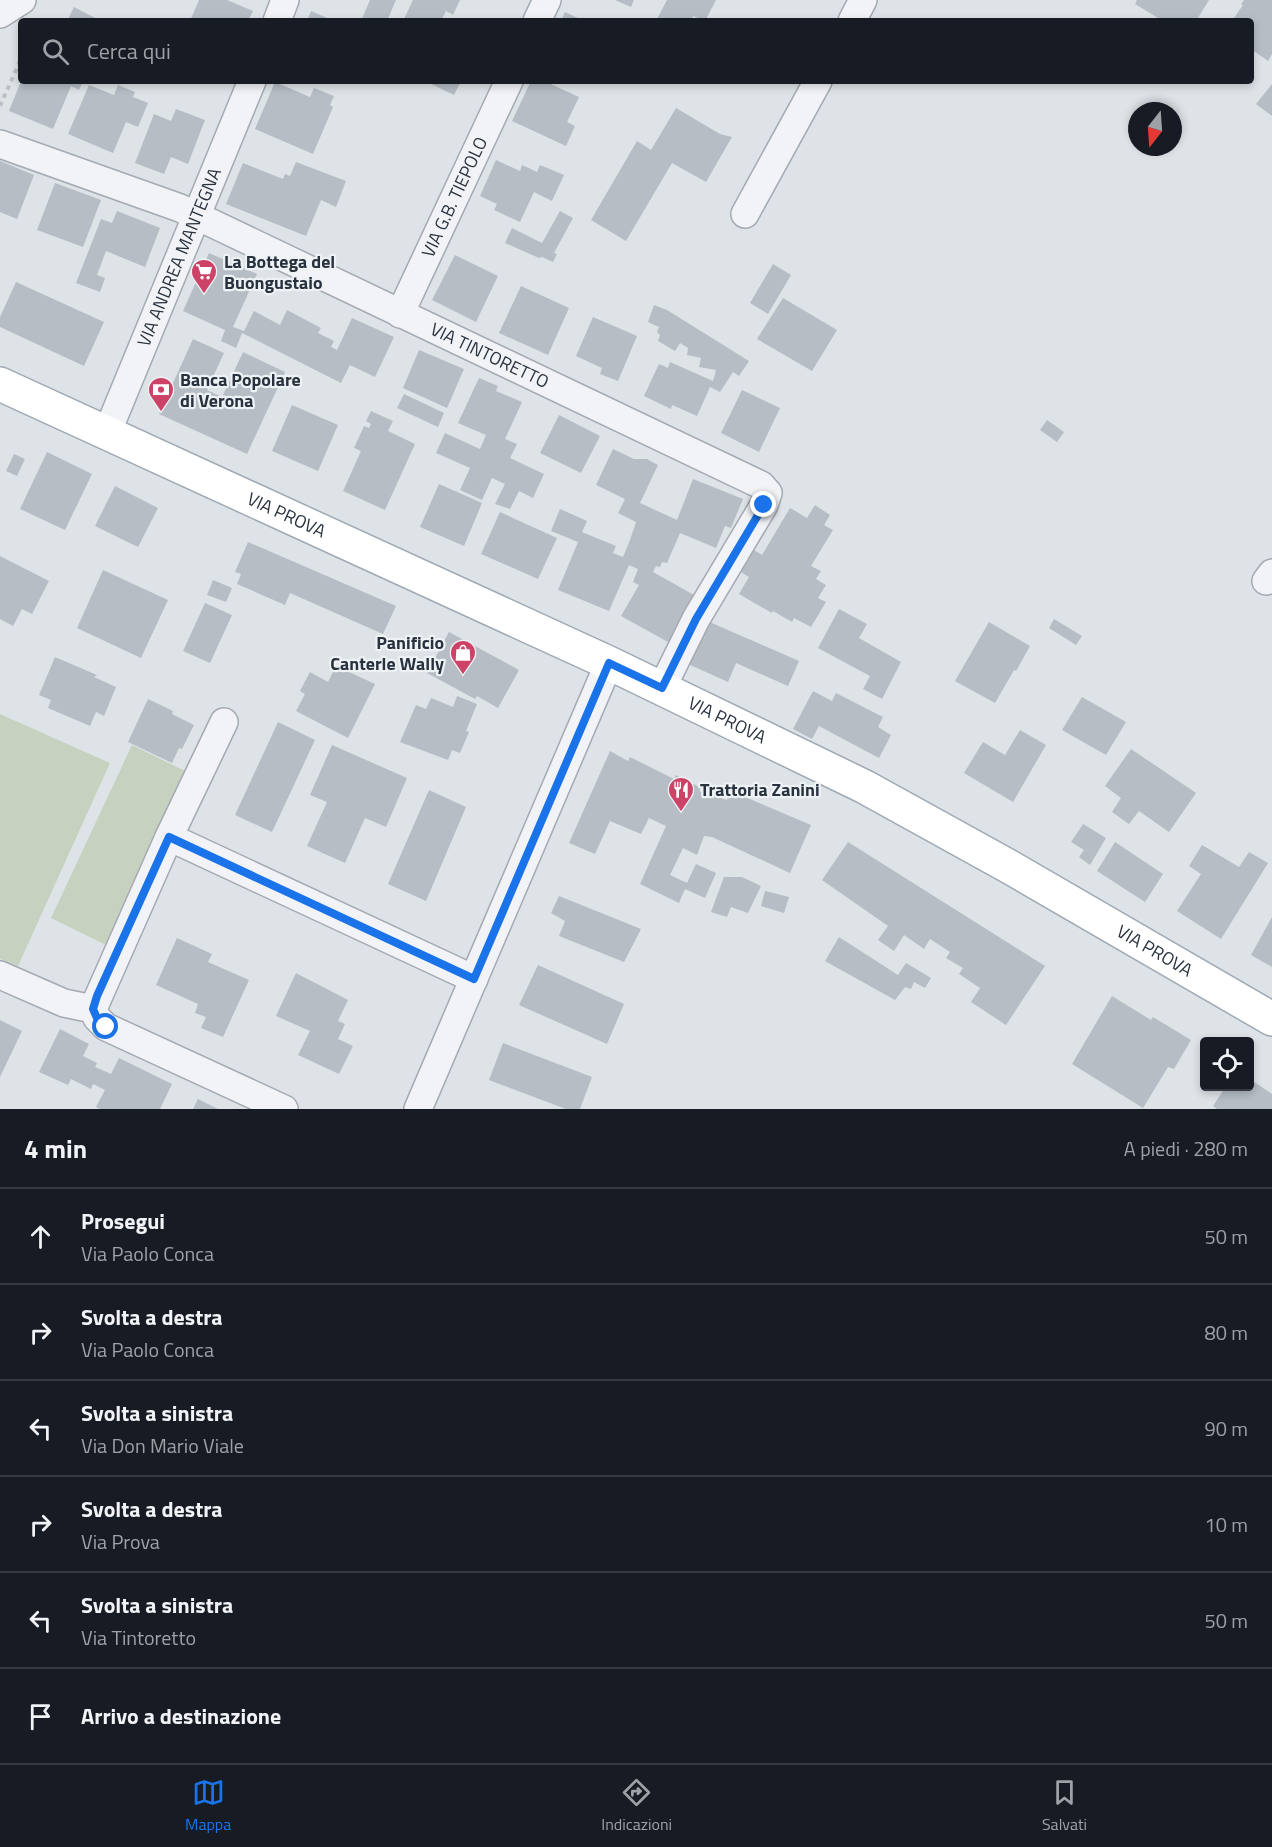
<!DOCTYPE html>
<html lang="it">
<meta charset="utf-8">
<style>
:root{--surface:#171b24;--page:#242831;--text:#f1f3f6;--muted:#9ea1a6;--line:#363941;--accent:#1a73e8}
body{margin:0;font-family:"Titillium Web",sans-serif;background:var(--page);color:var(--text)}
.controls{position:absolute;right:18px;bottom:18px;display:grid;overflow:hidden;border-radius:6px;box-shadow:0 3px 9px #0003}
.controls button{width:54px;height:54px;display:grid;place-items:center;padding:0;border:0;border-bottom:2px solid var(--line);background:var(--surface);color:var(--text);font:30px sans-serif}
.compass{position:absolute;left:1128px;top:102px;width:54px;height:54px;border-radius:50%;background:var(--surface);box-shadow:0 3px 9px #0003;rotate:197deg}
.stop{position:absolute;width:18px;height:18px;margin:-14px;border:4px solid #1a73e8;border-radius:50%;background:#fff}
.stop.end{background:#1a73e8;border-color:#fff;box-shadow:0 2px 6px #0008}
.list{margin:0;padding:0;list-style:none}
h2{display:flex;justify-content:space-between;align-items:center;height:78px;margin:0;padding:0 24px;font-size:26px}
h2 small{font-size:20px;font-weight:400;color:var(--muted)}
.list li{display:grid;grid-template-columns:39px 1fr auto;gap:18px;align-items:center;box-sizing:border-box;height:96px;padding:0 24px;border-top:2px solid var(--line)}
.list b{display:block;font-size:22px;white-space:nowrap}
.list p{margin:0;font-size:20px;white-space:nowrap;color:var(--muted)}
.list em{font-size:20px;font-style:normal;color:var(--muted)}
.icon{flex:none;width:33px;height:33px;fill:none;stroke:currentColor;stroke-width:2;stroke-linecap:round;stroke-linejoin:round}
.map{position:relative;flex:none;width:1272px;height:1109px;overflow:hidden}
.search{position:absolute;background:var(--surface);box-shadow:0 3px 9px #0003;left:18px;right:18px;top:18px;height:66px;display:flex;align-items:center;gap:15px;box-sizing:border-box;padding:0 21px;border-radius:6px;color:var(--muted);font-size:22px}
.sheet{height:654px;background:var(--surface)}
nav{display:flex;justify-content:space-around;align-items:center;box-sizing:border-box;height:84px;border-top:2px solid var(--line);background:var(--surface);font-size:16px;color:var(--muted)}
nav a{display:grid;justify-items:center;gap:3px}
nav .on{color:var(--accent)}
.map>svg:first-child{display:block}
.green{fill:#c6d2bf}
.building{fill:#b6bdc4}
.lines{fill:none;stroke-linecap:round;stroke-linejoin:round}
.minor-casing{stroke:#a4aab2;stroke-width:30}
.major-casing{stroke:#9ea9b3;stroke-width:36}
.path{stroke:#bdc1c6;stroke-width:4;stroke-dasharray:4.5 4.5;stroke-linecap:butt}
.minor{stroke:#f1f3f6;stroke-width:27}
.major{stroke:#fff;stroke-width:33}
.route{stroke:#1a73e8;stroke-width:8}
.labels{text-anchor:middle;stroke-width:4.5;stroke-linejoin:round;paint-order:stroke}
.street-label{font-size:18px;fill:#28323e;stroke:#eef2f5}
.poi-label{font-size:18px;font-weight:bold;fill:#28323e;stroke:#eef2f5;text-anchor:start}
</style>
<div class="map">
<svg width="1272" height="1109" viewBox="0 0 1272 1109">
<rect width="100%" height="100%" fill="#dee3e8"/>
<path class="green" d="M0,714l110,49 -92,203 -18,-7z
M132,745l59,29 -81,173 -59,-29z"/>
<path class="building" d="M199,0h28l26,11 -5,10h-58z
M370,0h26l-9,21h-26z
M413,0h47l-7,15 -7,-4 -5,10h-38z
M615,0h19l-3,7z
M667,0h49l-11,21 -12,-5 -2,5h-35z
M1137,0h72l-13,21h-33l-28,-17z
M1244,0h28v54l-4,7 -17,-12v-28h-19l11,-16 -2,-1z
M74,7l27,14h-34z
M311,11l23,10h-27z
M565,12l19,9h-23z
M21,81h62l-4,9 -8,-4 -18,43 -44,-18z
M425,81h36l-7,14z
M531,81h13l35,16 -12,25 8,4 -9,20 -54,-25z
M275,82l35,15 4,-9 20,8 -4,9 3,2 -20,47 -58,-25z
M1272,84v32l-16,-12z
M89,85l25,10 4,-10 17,7 -2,5 15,6 -10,24 -12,-5 -13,31 -45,-19z
M676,108l44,26 12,3 -26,45 -34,-19 -46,78 -35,-21 46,-79 14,9z
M176,109l29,11 -17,44 -17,-7 -7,17 -29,-11 19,-49 17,7z
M496,160l24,11 2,-6 15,7 3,-7 24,10 -12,26 -18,-9 -14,30 -26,-12 3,-6 -17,-8z
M0,161l34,14 -17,44 -17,-7z
M296,162l50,19 -10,26 -15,-7 -15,36 -80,-32 17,-41 40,16 2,-5 5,2z
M55,183l46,17 -18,47 -46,-17z
M117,211l43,17 -15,39 -39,-16 -9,24 8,3 -5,14 -24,-9 25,-64 11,4z
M560,211l13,7 -19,35 3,1 -4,8 -11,-5 -3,1 -34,-15 7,-15 30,15z
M209,253l48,21 -24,53 11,4 10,-20 26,14 7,-15 34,18 -3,5 16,8 -3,6 6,3 15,-32 42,19 -19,40 -25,-12 -9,18 -99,-50 -6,15 -15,-7 4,-11 -42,-19z
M455,255l43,21 -22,46 -44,-22z
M773,264l18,11 -23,39 -18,-11z
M16,282l88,40 -20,44 -84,-39v-10z
M521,286l48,22 -21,47 -49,-22z
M783,298l54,32 -25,41 -55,-32z
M654,305l13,5 82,51 -10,15 -6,-4 -13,20 -10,-5 -13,29 -25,-11 -1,4 -27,-13 15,-32 9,4 2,-6 43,19 3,-11 -17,-3 2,-9 -14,-3 1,-7 -8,-5 -5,8 -17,-10 2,-6 -3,-3 2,-5 -11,-5z
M593,317l44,19 -19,45 -18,-7 2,-6 -26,-12z
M193,339l31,14 -17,37 15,7 21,-45 42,20 -38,82 -88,-40z
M419,350l45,19 -17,39 -44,-20z
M479,378l19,8 -2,5 26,11 -17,37 12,5 -7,14 34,16 -11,24 -14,-7 -9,18 -15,-5 10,-20 -13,-6 -10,22 -22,-10 10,-22 -34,-15 9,-20 35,16 6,-14 -28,-12z
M742,390l38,18 -21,44 -38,-19z
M404,394l40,19 -6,14 -41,-19z
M292,405l46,20 -20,46 -46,-20z
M371,411l22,10 -5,10 27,13 -30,66 -42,-19 18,-40 -7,-3 10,-22 5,2 2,-4 -5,-3z
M559,415l41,21 -19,37 -41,-20z
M1047,420l17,12 -7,10 -17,-12z
M613,449l21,10h13l11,6 -18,38 37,17 16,-41 50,20 -12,29 -6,-2 -9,22 -36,-15 -13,30 -5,-1 -2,5 -4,-1 -3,6 41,23 -26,47 -47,-26 18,-31 -6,-3 5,-13 -9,-4 -20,46 -51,-21 20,-48 -27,-11 9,-22 27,12 -5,11 34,14 -3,7 10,4 7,-17 6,-18 -18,-9 7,-14 -29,-14z
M47,452l45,22 -27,56 -45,-21z
M14,454l11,5 -8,17 -11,-5z
M439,484l43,19 -18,43 -44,-19z
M115,486l43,22 -20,39 -43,-21z
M815,505l15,10 -6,10 9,5 -22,36 10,5 -5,8 10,6 -8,13 8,4 -15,25 -17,-9 -2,4 -19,-11 -1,2 -33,-19 10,-17 -8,-5 13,-22 8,5 28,-47 17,10z
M500,512l57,26 -19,41 -57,-25z
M248,542l148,64 -13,28 -93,-41 -5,12 -48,-21 4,-10 -6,-2z
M0,556l49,25 -17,33 -10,-5 -9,17 -13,-7z
M103,570l65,30 -27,58 -64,-30z
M213,580l19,8 -6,14 -19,-7z
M205,603l27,12 -22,48 -27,-12z
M839,609l28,15 -8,14 42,24 -19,37 -19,-10 7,-13 -52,-28z
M1054,619l28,17 -6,9 -27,-17z
M705,620l94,41 -11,25 -52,-23 -8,19 -42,-19z
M989,622l41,24 -14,25 -2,-1 -19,33 -40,-22z
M449,632l70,38 -21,38 -21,-12 -2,3 -48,-26z
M55,657l42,18 -3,2 22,10 -12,29 -8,-4 -6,14 -42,-18 3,-8 -12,-5z
M336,666l39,18 -27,54 -52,-27 9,-17 -5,-3 10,-19 18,10z
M813,691l19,10 4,-8 47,24 -5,10 13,8 -12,23 -60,-32 -7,13 -19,-10z
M457,696l20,8 -11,27 3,1 -9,21 -8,-3 -4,10 -48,-18 16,-37 10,4 5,-11 22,9z
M1082,697l44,25 -20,33 -44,-25z
M148,699l25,12 -1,3 22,11 -12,24 -3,-1 -7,15 -44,-21z
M278,722l37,18 -43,92 -37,-17z
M1020,730l26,15 -33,57 -49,-29 19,-31 22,13z
M332,745l75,33 -21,49 -21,-9 -20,45 -38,-17 20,-44 -17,-7z
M1131,749l65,44 -27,39 -30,-21 -10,13 -17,-12 9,-14 -16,-12z
M610,751l18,10 2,-4 44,22 2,-4 25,13 -2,3 28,9 4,-9 80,34 -21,48 -78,-36 -8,-1 -7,19 -14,-7 -13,27 17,8 9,-19 20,9 -11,25 -20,-9 -6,14 -39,-19 26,-58 -17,-8 -8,16 -31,-13 -15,33 -26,-11z
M429,790l37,17 -40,94 -38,-17z
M1083,824l23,14 -16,27 -11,-8 5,-7 -13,-8z
M848,842l197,124 -39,59 -35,-23 9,-14 -21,-14 4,-6 -17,-10 4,-6 -20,-13 -6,10 -20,-14 -10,16 -16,-11 10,-14 -66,-46z
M1115,842l48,32 -18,28 -48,-31z
M1202,845l37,22 10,-15 19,11 -47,76 -44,-28 24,-37 -12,-8z
M724,877h18l19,9 -13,27 -17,-6 -4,10 -16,-5z
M765,891l24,6 -5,16 -23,-7z
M559,896l82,33 -17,33 -65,-26 6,-15 -14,-8z
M1272,917v50l-21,-12z
M839,937l59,38 8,-12 25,15 -6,10 -11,-6 -3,7 -6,-2 -10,13 -70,-39z
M177,938l35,16 -4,8 41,18 -26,57 -22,-9 5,-11 -11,-4 3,-9 -42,-19z
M538,965l86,39 -17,40 -88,-39z
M296,973l52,27 -10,21 7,3 -7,15 15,7 -14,28 -41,-19 12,-24 -34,-15z
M1112,996l39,24 2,-3 38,23 -17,29 -6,-2 -25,41 -71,-44z
M0,1020l22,11 -22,46z
M60,1029l29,15 -6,12 14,7 -2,4 16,7 8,-16 53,26 -12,25h-60l-4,-2 9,-17 -12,-6 -2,5 -20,-10 -3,6 -29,-13z
M503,1043l89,34 -12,32h-14l-77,-29z
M1250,1079l22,15v15h-55l-4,-3 13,-20h24z
M198,1099l20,10h-25z"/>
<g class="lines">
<defs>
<g id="minor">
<path d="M0,14l22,-14"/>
<path d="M277,21l8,-21"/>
<path d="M537,21l10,-21"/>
<path d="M852,21l11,-21"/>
<path id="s1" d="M0,144l180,64 581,277 7,8 -4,12 -68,114 -34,69"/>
<path d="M745,214l73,-133"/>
<path id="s2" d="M400,314l109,-233"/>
<path id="s3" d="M107,433l145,-352"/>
<path d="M1266,581l6,-8"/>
<path d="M169,837l55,-115"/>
<path d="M0,975l64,28 29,6 4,9 9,9 178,82"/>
<path d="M93,1009l76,-172 305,142"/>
<path d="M418,1109l191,-446"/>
</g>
<g id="major">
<path id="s4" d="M0,384l609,279 256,124 143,79 264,153"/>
</g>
</defs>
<use href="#minor" class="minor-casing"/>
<use href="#major" class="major-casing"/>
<path class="path" d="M0,106l21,-47"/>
<use href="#minor" class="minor"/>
<use href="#major" class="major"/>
</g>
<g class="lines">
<path class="route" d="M106,1027l-9,-9 -4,-9 4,-13 72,-159 305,142 135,-316 53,25 34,-69 68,-114"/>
</g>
<defs>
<symbol id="supermarket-pin" viewBox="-11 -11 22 30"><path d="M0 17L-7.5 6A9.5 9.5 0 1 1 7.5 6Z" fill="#cd4367" stroke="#eef2f5"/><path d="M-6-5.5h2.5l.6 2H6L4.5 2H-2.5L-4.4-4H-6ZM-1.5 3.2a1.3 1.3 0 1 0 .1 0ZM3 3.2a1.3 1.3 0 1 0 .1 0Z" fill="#fff"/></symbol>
<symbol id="bank-pin" viewBox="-11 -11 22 30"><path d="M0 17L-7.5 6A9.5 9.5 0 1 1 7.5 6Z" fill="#cd4367" stroke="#eef2f5"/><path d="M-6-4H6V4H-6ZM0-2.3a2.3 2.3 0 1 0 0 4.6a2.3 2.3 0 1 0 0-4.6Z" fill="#fff"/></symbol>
<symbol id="shop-pin" viewBox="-11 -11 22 30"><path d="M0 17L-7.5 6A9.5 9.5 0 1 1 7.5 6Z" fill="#cd4367" stroke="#eef2f5"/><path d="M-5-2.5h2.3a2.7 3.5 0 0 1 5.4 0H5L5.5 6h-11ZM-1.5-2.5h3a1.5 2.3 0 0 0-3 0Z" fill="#fff"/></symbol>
<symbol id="restaurant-pin" viewBox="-11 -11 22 30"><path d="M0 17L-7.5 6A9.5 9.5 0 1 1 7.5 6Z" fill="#cd4367" stroke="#eef2f5"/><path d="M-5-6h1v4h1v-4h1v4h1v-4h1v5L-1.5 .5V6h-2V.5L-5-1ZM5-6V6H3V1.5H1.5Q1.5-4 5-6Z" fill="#fff"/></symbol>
</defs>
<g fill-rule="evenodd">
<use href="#supermarket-pin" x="189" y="257" width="30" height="40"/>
<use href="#bank-pin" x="146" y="375" width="30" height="40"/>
<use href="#shop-pin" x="448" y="638" width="30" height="40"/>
<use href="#restaurant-pin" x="666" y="775" width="30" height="40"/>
</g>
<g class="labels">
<g class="street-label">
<text dy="6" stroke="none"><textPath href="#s2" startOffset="129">VIA G.B. TIEPOLO</textPath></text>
<text dy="6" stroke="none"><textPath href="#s3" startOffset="190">VIA ANDREA MANTEGNA</textPath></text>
<text dy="6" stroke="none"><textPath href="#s1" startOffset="534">VIA TINTORETTO</textPath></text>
<text dy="6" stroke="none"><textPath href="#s4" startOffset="315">VIA PROVA</textPath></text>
<text dy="6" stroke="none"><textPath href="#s4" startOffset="801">VIA PROVA</textPath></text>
<text dy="6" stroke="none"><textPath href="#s4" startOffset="1287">VIA PROVA</textPath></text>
</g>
<g class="poi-label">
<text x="224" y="268">La Bottega del<tspan x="224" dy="21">Buongustaio</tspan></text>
<text x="180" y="386">Banca Popolare<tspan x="180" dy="21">di Verona</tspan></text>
<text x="444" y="649" text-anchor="end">Panificio<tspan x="444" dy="21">Canterle Wally</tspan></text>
<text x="700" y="796">Trattoria Zanini</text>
</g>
</g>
</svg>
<div class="controls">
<button><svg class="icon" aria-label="locate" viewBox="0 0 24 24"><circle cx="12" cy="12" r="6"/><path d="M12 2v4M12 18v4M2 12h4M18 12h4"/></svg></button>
</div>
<svg class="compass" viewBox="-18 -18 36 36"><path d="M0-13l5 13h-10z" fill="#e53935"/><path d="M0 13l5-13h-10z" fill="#9ea1a6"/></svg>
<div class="stop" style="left:106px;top:1027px"></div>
<div class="stop end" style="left:764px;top:505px"></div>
<div class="search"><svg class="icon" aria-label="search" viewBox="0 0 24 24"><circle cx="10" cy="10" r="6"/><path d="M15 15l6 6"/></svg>Cerca qui</div>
</div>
<section class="sheet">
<h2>4 min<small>A piedi · 280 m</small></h2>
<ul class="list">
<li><svg class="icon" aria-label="ahead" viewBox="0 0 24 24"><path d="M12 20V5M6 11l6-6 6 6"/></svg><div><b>Prosegui</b><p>Via Paolo Conca</p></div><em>50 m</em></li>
<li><svg class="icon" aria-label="right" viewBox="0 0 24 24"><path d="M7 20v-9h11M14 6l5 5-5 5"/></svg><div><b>Svolta a destra</b><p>Via Paolo Conca</p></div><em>80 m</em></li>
<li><svg class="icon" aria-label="left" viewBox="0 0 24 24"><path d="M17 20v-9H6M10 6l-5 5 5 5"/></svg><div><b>Svolta a sinistra</b><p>Via Don Mario Viale</p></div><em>90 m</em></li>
<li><svg class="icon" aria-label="right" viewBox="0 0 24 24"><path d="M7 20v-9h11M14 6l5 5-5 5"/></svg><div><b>Svolta a destra</b><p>Via Prova</p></div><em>10 m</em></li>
<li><svg class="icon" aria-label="left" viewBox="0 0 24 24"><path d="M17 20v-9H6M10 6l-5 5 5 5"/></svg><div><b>Svolta a sinistra</b><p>Via Tintoretto</p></div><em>50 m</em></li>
<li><svg class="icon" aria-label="arrive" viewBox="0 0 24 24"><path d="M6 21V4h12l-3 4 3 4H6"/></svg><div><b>Arrivo a destinazione</b></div></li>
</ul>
</section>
<nav>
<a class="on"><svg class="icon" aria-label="map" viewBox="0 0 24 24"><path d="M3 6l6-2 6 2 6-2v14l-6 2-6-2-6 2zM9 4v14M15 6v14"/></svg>Mappa</a>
<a><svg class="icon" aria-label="directions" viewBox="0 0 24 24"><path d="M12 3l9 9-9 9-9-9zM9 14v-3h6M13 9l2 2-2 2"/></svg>Indicazioni</a>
<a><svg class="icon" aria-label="saved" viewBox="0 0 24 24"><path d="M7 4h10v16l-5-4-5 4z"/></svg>Salvati</a>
</nav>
